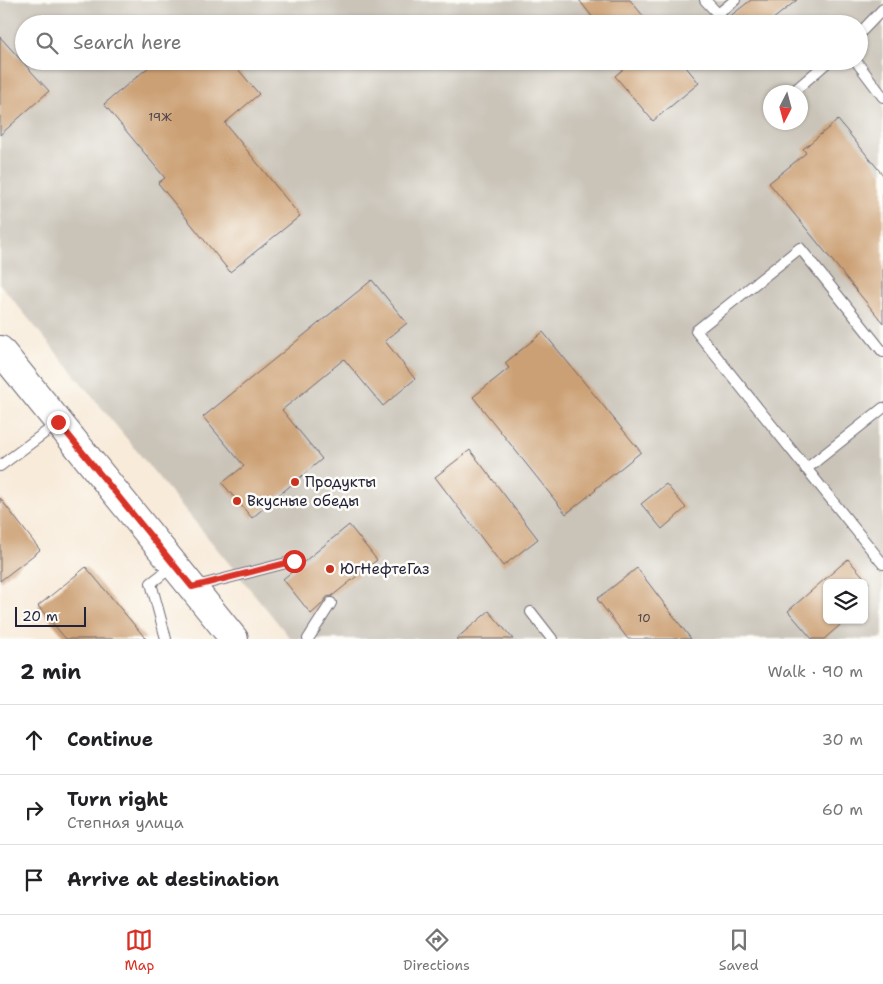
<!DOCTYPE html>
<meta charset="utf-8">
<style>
:root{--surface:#fff;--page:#f6f6f6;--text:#202124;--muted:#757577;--line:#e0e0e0;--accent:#d93025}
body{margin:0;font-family:"Shantell Sans",sans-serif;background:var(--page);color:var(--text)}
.controls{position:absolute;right:15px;bottom:15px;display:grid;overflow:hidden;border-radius:8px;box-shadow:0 1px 4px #0004}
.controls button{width:45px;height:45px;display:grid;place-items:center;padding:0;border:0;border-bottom:1px solid var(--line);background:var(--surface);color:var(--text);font:25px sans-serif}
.compass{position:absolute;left:763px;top:85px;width:45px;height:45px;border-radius:50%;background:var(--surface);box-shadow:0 1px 4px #0004;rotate:186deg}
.scale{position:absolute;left:15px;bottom:12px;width:71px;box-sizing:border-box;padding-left:5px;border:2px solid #22223b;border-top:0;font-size:14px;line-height:18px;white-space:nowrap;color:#22223b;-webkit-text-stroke:4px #fdfcf7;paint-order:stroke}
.stop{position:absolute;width:15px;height:15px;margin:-11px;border:4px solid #d93025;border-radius:50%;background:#fff}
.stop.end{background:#d93025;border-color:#fff;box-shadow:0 1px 5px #0008}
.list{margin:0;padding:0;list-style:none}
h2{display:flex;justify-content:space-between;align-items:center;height:65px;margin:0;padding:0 20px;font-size:21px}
h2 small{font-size:16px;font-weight:400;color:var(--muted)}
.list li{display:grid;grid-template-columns:32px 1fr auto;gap:15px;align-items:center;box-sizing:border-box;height:70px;padding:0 20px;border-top:1px solid var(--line)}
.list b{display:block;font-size:19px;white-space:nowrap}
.list p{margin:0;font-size:16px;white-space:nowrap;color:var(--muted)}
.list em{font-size:16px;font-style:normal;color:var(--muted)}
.icon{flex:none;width:28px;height:28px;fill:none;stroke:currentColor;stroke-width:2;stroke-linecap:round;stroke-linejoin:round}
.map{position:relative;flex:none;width:883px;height:639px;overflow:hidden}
.search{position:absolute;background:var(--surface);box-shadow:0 1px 4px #0004;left:15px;right:15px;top:15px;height:55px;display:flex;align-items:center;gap:12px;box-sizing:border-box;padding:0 18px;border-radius:28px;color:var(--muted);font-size:19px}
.sheet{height:275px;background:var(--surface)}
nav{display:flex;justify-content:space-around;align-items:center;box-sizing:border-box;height:70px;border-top:1px solid var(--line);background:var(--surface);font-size:14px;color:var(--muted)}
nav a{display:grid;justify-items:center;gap:2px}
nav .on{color:var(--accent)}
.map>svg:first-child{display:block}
.industrial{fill:#c9c3b8;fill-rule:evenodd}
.building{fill:#cca074}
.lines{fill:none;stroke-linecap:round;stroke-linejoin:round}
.service-casing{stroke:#6d6873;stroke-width:12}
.secondary-casing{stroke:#6d6873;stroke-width:30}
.service{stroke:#fff;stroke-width:10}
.secondary{stroke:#fff;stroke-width:28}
.route{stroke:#d93025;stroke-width:6}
.poi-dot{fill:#c8321e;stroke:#fdfcf7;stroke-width:2}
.labels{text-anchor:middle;stroke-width:5;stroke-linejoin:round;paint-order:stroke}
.number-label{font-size:12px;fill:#4c4249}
.poi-label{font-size:15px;fill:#22223b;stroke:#fdfcf7;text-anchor:start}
</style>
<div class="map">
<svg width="883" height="639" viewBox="0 0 883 639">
<rect width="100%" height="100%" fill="#fdfcf7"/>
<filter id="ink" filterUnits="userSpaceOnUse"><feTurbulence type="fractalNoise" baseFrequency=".02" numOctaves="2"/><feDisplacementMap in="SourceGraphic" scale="10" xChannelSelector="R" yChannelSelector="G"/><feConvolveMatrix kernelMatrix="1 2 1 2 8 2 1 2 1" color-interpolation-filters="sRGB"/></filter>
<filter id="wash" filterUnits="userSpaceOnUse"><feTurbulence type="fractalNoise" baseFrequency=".0096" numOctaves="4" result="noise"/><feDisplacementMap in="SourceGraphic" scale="20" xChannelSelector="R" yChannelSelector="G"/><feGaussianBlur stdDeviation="1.12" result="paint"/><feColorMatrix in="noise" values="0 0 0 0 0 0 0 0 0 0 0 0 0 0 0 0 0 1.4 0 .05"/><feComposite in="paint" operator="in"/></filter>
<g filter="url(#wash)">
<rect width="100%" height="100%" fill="#f8ebda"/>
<path class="industrial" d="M0,0h883v636l-4,3h-588l-291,-355zM24,24h835v37h-835zM770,92h30v30h-30zM827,583h37v37h-37z"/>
<g id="blocks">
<path class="building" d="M579,0h51l20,24h-52z
M751,0h46l-30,24h-47z
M0,37l49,54 -49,44z
M156,61h75l28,33 -34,29 75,93 -70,56 -72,-89 7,-5 -61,-74z
M633,61h48l18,22 -46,38 -38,-45z
M838,120l45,55v148l-114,-140 37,-30 -3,-4z
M372,280l35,43 -22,18 30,38 -32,27 -39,-47 -62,51 40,49 -70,59 -30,-35 22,-17 -41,-49z
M543,332l98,120 -46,37 1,1 -30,24 -93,-117 36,-29 -4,-5z
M470,450l68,89 -35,27 -68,-89z
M666,484l20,24 -24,21 -21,-25z
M0,498l40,52 -40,31z
M349,525l28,35 -45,36 -5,1 -6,8 -10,9 -28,-35z
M848,559l21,24h-42v37h19l-22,19h-12l-24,-28z
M86,567l60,72h-80l-28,-33z
M637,568l54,71h-63l-31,-40z
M489,611l24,28h-57z"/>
</g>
</g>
<g filter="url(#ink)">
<use href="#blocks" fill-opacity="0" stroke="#6d6873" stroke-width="1"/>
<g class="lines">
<defs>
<path id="service" d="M705,0l13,14 17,-14
M859,34l24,-25
M856,61l27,36
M794,91l35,-30
M883,352l-83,-104 -104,83 187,233
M0,466l58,-43
M806,469l77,-61
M193,587l101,-26
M531,612l21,27
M166,639l-15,-56 22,-17
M308,639l23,-36"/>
<path id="secondary" d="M0,350l234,289"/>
</defs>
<use href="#service" class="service-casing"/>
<use href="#secondary" class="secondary-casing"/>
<use href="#service" class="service"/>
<use href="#secondary" class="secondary"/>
</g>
</g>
<g class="lines" filter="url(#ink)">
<path class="route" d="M58,422l134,165 102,-26"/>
</g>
<g class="poi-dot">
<circle cx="295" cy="482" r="5"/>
<circle cx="237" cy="501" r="5"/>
<circle cx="330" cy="569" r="5"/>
</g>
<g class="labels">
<g class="number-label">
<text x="160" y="121">19Ж</text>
<text x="644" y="622">10</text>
</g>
<g class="poi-label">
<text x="305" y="487">Продукты</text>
<text x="247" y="506">Вкусные обеды</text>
<text x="340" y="574">ЮгНефтеГаз</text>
</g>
</g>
</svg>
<div class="controls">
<button><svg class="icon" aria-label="layers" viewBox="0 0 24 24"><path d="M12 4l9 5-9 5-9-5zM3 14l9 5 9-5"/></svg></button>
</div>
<svg class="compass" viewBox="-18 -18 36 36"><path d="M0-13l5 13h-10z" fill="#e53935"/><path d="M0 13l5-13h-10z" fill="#757577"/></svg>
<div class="scale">20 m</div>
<div class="stop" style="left:294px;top:561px"></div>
<div class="stop end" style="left:58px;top:422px"></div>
<div class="search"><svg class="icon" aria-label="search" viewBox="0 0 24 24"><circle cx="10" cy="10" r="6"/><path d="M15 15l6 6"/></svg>Search here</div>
</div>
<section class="sheet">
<h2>2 min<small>Walk · 90 m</small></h2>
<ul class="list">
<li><svg class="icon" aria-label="ahead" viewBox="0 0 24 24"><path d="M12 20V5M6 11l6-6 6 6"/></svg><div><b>Continue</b></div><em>30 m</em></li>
<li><svg class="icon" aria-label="right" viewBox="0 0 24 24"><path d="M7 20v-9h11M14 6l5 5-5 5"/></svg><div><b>Turn right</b><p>Степная улица</p></div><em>60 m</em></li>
<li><svg class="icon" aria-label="arrive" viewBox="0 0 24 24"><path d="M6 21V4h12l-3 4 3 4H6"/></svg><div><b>Arrive at destination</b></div></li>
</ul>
</section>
<nav>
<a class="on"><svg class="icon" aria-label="map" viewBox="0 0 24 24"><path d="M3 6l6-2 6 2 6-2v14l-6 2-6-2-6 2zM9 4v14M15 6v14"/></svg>Map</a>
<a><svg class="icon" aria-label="directions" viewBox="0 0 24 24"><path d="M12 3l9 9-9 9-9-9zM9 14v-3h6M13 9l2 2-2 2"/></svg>Directions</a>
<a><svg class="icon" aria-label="saved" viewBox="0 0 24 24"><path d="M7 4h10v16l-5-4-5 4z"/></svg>Saved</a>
</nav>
